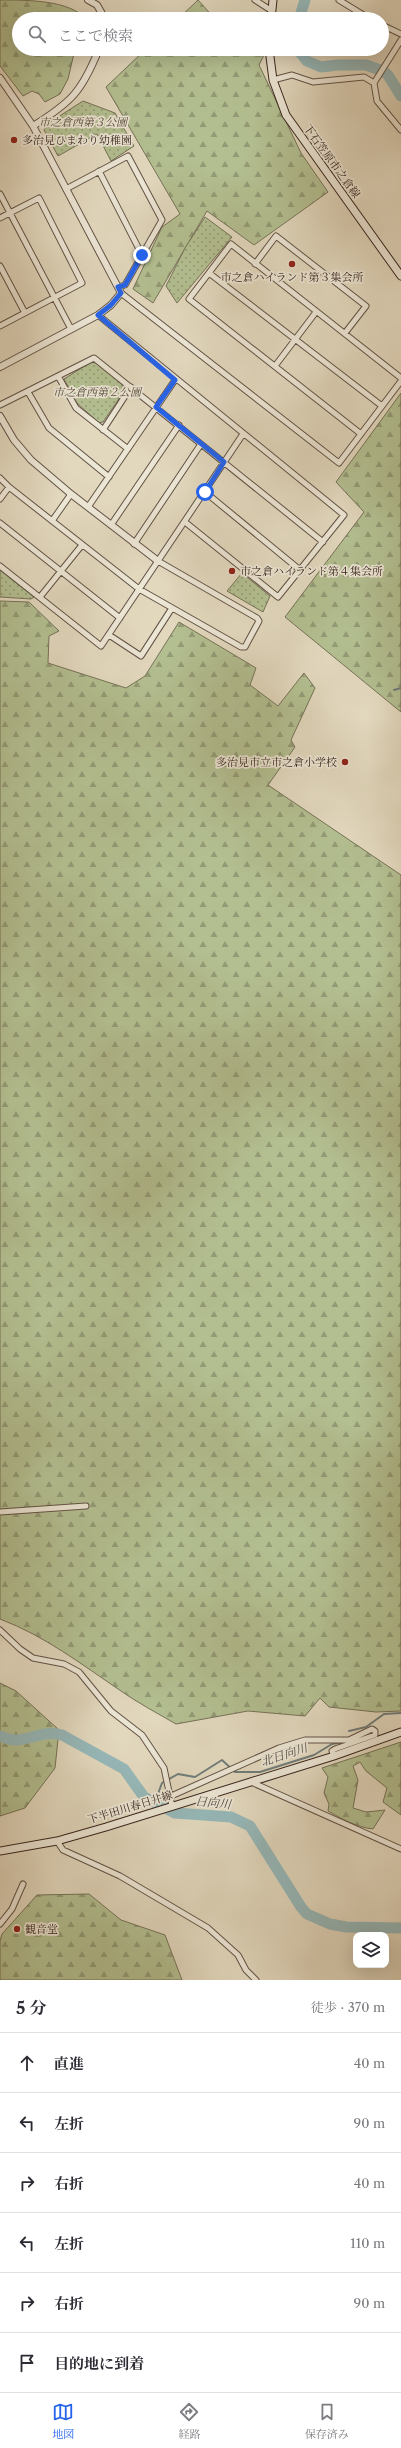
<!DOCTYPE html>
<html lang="ja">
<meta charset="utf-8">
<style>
:root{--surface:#fff;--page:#f7f7f7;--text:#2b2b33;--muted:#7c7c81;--line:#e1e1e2;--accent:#2563eb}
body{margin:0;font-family:"Libre Caslon Text","Noto Serif JP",serif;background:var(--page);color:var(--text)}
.controls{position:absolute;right:12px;bottom:12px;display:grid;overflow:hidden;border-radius:8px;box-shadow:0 4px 16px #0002}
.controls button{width:36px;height:36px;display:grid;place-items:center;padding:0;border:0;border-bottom:1px solid var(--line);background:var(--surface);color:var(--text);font:20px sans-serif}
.stop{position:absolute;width:12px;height:12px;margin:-9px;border:3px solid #2563eb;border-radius:50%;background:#fff}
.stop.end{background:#2563eb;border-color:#fff;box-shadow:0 1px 4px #0008}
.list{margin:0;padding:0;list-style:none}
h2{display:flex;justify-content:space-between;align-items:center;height:52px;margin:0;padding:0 16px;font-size:17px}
h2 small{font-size:13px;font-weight:400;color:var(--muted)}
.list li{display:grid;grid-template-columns:26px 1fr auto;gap:12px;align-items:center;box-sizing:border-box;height:60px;padding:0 16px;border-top:1px solid var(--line)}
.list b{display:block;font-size:15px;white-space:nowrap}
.list em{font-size:13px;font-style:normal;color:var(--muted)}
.icon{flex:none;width:22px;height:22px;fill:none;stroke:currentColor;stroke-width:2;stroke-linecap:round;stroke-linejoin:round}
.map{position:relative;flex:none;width:401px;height:1980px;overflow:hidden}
.search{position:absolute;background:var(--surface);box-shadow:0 4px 16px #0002;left:12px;right:12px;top:12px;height:44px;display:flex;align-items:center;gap:10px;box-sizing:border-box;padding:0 14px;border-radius:22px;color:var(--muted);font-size:15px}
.sheet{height:412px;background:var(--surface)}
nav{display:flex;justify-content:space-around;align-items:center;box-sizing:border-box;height:56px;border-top:1px solid var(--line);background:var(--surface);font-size:11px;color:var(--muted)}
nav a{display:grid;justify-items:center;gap:2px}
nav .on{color:var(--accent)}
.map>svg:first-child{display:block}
.forest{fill:url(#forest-firs);stroke:#767258}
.park{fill:url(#park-dots);stroke:#767258}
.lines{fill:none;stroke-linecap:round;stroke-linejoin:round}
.stream{stroke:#707d7b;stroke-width:2}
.river{stroke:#96b8b9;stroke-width:11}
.minor-casing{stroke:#625246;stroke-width:7}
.tertiary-casing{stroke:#625246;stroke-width:8}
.secondary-casing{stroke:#38251e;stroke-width:9}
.minor{stroke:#ece6d5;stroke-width:5}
.tertiary{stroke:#ece6d5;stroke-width:6}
.secondary{stroke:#ece6d5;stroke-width:7}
.route{stroke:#2563eb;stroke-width:5}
.poi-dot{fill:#8f2418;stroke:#ece6d5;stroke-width:1.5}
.labels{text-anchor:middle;stroke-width:3.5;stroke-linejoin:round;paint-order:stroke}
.park-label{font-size:11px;font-style:italic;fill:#574c3b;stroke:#ece6d5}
.poi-label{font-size:11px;fill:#38251e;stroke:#ece6d5;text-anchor:start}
.street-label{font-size:11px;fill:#38251e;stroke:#ece6d5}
.water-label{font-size:12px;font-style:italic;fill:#504a45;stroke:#ece6d5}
</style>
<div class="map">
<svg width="401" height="1980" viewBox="0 0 401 1980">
<defs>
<pattern id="forest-firs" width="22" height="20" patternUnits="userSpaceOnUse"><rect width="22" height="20" fill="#b3bf91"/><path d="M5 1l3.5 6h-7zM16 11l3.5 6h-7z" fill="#939b76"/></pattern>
<pattern id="park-dots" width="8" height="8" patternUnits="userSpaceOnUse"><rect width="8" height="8" fill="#b3bf91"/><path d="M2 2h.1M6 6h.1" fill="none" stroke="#939b76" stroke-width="1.8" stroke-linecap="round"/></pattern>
</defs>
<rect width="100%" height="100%" fill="#e2d8be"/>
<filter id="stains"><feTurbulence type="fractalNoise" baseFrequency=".005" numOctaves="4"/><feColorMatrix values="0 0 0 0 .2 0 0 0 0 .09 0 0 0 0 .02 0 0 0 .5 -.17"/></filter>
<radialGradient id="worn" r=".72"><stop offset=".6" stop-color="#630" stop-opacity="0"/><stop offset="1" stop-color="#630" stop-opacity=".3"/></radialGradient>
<path class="forest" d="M0,0c28,0 69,0 86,19h-67v30h56l-7,30 -8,15 -15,8 -6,-8 -7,-3 -9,5 -23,-30z
M198,0l17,19h-37z
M146,49h121l-8,16 42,88 27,39 -74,53 -47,-34 -54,92 -20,-14 29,-62 18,-13 -74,-127z
M401,393v319l-116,-95 79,-105 -28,-30z
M0,601l29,1 30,29 -10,5 -1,27 78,25 19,-12 34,-54 77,46 -6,17 28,21 26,-33 11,15 -24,52 4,7 -27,38 133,90v836l-25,1 -47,-5 -9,-9 -15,18 -57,-5 -72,13c-19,-11 -38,-21 -55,-33 -40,-27 -76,-55 -121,-72z
M0,1683l16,8 43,39 -4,38 -30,40 -25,8z
M401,1742v73l-18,-13 4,-14 -21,-17 -6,-9 -7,4 5,14 -5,28 13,4 19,-2 -12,19c-17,-2 -31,-10 -45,-18l1,-7 -5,-11 4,-16 -6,-9z
M89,1894l32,26 44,15 17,45h-182v-39l2,-7 35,-39z"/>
<path class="park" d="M83,101l32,12 19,33 -23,15 -14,-27 -39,22 -14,-26 3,-6z
M205,217l27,20 -55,66 -11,-17 19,-38z
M91,362l6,1 27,22 1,5 -22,32 -4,1 -22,-20 -13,-24z
M0,570l34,27 -3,2 -31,-2z
M242,573l28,23 -7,16 -36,-21z"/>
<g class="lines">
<path class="stream" d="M394,690l7,-2
M349,1731l17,-4 18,-13 17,-1
M155,1802l7,-19 16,-9 17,3 27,-17 13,12h25l54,-17 18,-11 11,-2"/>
<path class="river" d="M299,19l6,-19
M297,49l10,12 14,6 17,-2h28l17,6 5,4 13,21
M0,1736c24,12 38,-8 62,-1l62,34 20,28 31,16 56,4 19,9 51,81 6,7 23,10 16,3 55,1"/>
<defs>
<path id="minor" d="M255,0l17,11
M339,0l31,19
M382,25l19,9
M401,40l-27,43 3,18 24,29
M273,80l19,-5 21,7 51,-5 10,6
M99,171l43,84
M66,189l62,-33 34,64 -37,65 -7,2
M0,194l71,135
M0,218l39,-20 43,85 -82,43
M255,264l21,-28 90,70 -21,27
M0,266l25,47
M209,273l173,133
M121,293l218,170 62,-82
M98,315l246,200 -66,82 -93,-75
M275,366l41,-54
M28,392l21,36 60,49
M0,405l58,-29
M103,430l28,-43
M361,434l-172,-135 42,-55 170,134
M128,449l-52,-41 -18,-32 36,-18 229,184
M0,478l9,9
M205,492l95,78
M0,499l9,-12 130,102 102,58h4l14,-26 -2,-3 -99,-57
M88,507l87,-127
M52,521l19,-27
M0,523l120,95
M111,525l68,-100
M134,544l67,-100
M0,566l101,80 142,-212
M40,597l42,-52
M109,635l32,21 31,-48
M0,1512l86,-6
M0,1630l20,19 13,9 31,6 15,8 32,39 31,24 22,33 8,38
M251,1782l150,67
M169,1797l110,-49 26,-8h44l23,-11 3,2v4l-40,14 -3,2 2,5
M57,1841l6,9 57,26 88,52 30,27 8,15 10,10
M0,1924l12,-15 11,-25"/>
<path id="tertiary" d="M88,0l9,5 8,14
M0,78l33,48 88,167 -10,12 -13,10 -98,52
M33,126c39,-24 49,-35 66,-77
M0,416l14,24 17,20 40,34 87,67"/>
<path id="secondary" d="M271,19l2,-19
M269,49l4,31 13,35 115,161
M0,1851l57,-10 49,-14 228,-71 67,-24"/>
</defs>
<use href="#minor" class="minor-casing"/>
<use href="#tertiary" class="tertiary-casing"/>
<use href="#secondary" class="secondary-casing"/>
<use href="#minor" class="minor"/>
<use href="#tertiary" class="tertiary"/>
<use href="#secondary" class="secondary"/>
</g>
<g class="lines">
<path class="route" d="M142,255l-17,30 -7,2 3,6 -10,12 -13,10 77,65 -19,27 68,55 -19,30"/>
</g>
<g class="poi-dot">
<circle cx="14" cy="140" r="4"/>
<circle cx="292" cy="264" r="4"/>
<circle cx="232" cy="571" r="4"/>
<circle cx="345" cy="762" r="4"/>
<circle cx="17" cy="1929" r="4"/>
</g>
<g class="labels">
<g class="park-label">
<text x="83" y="126">市之倉西第３公園</text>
<text x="97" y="396">市之倉西第２公園</text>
</g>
<g class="poi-label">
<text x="22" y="144">多治見ひまわり幼稚園</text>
<text x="292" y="281" text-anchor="middle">市之倉ハイランド第３集会所</text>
<text x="240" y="575">市之倉ハイランド第４集会所</text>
<text x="337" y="766" text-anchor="end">多治見市立市之倉小学校</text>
<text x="25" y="1933">観音堂</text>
</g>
<g class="street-label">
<text transform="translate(332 161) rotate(54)" y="4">下石笠原市之倉線</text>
<text transform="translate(130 1807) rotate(-17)" y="4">下半田川春日井線</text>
</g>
<g class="water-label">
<text transform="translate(284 1755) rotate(-18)" y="4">北日向川</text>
<text transform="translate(213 1803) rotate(6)" y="4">日向川</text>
</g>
</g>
<rect width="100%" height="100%" filter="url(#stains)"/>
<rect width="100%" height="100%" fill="url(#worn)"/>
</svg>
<div class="controls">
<button><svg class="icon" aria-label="layers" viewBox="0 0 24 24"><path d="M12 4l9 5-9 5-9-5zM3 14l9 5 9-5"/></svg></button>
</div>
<div class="stop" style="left:205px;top:492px"></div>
<div class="stop end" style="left:142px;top:255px"></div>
<div class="search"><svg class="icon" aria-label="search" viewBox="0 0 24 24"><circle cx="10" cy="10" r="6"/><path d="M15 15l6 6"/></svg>ここで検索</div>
</div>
<section class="sheet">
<h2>5 分<small>徒歩 · 370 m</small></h2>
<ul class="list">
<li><svg class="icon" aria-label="ahead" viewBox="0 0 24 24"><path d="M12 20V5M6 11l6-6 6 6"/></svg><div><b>直進</b></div><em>40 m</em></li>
<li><svg class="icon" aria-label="left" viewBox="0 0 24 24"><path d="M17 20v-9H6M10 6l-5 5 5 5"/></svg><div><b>左折</b></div><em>90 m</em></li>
<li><svg class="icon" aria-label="right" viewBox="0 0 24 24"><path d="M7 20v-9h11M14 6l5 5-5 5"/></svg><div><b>右折</b></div><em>40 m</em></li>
<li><svg class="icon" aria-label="left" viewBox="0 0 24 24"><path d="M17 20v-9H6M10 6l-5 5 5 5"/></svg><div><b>左折</b></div><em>110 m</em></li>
<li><svg class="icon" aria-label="right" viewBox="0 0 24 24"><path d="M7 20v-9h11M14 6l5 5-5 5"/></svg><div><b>右折</b></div><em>90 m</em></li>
<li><svg class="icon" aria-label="arrive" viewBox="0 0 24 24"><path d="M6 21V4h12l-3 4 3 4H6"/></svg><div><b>目的地に到着</b></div></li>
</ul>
</section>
<nav>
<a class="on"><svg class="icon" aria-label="map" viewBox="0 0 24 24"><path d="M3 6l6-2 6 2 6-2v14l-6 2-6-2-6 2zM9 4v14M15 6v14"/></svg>地図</a>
<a><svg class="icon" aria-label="directions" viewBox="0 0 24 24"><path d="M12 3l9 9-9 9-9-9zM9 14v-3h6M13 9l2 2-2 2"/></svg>経路</a>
<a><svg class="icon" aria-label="saved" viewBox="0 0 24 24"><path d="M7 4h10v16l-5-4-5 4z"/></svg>保存済み</a>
</nav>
